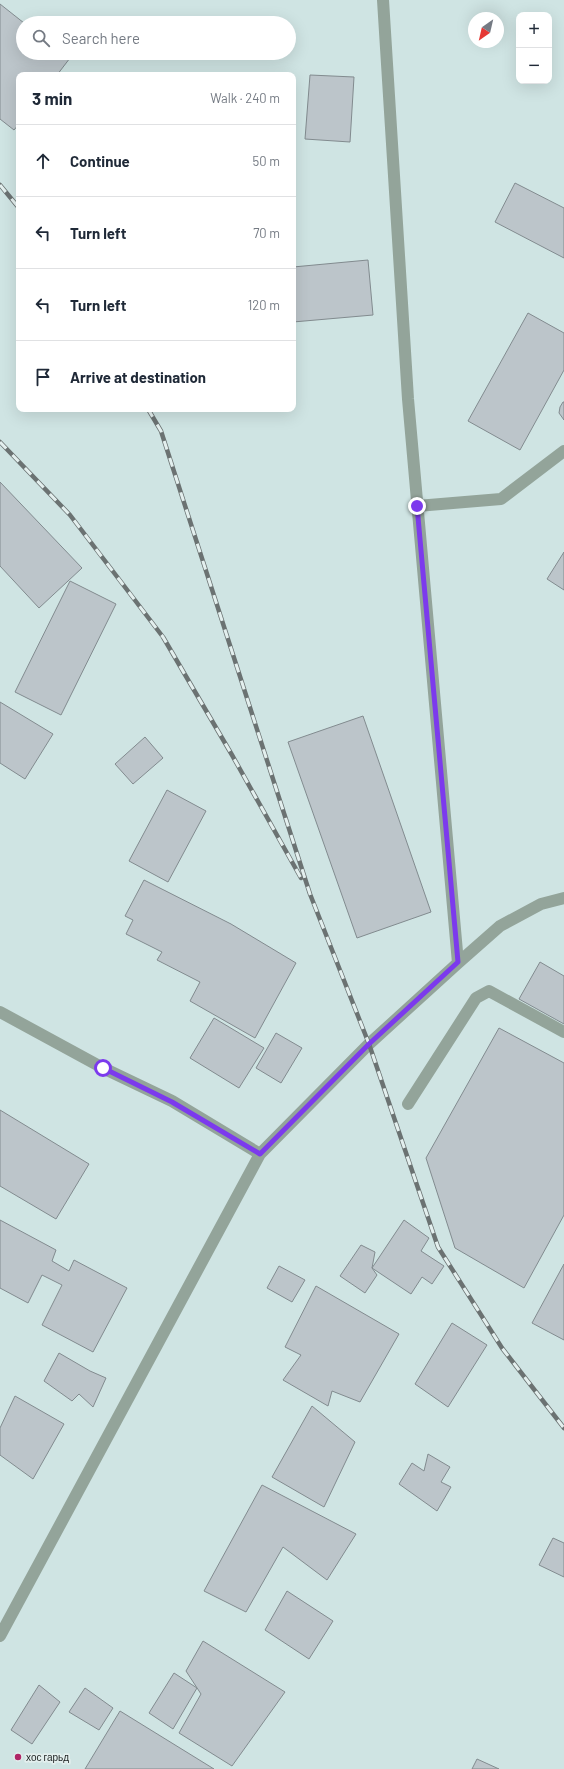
<!DOCTYPE html>
<meta charset="utf-8">
<style>
:root{--surface:#fff;--page:#f6f6f7;--text:#1f2937;--muted:#747a83;--line:#e0e1e3}
body{margin:0;font-family:Barlow,sans-serif;background:var(--page);color:var(--text)}
.controls{position:absolute;right:12px;top:12px;display:grid;overflow:hidden;border-radius:8px;box-shadow:0 4px 16px #0002}
.controls button{width:36px;height:36px;display:grid;place-items:center;padding:0;border:0;border-bottom:1px solid var(--line);background:var(--surface);color:var(--text);font:20px sans-serif}
.compass{position:absolute;left:468px;top:12px;width:36px;height:36px;border-radius:50%;background:var(--surface);box-shadow:0 4px 16px #0002;rotate:214deg}
.stop{position:absolute;width:12px;height:12px;margin:-9px;border:3px solid #7c3aed;border-radius:50%;background:#fff}
.stop.end{background:#7c3aed;border-color:#fff;box-shadow:0 1px 4px #0008}
.list{margin:0;padding:0;list-style:none}
h2{display:flex;justify-content:space-between;align-items:center;height:52px;margin:0;padding:0 16px;font-size:17px}
h2 small{font-size:13px;font-weight:400;color:var(--muted)}
.list li{display:grid;grid-template-columns:26px 1fr auto;gap:12px;align-items:center;box-sizing:border-box;height:72px;padding:0 16px;border-top:1px solid var(--line)}
.list b{display:block;font-size:15px;white-space:nowrap}
.list em{font-size:13px;font-style:normal;color:var(--muted)}
.icon{flex:none;width:22px;height:22px;fill:none;stroke:currentColor;stroke-width:2;stroke-linecap:round;stroke-linejoin:round}
.map{position:relative;flex:none;width:564px;height:1769px;overflow:hidden}
.search{position:absolute;background:var(--surface);box-shadow:0 4px 16px #0002;left:16px;top:16px;width:280px;height:44px;display:flex;align-items:center;gap:10px;box-sizing:border-box;padding:0 14px;border-radius:22px;color:var(--muted);font-size:15px}
.panel{position:absolute;background:var(--surface);box-shadow:0 4px 16px #0002;left:16px;top:72px;width:280px;height:340px;border-radius:8px}
.map>svg:first-child{display:block}
.built{fill:#cfe4e3;fill-rule:evenodd}
.building{fill:#bcc5ca;stroke:#828b8f}
.lines{fill:none;stroke-linecap:round;stroke-linejoin:round}
.minor{stroke:#93a49a;stroke-width:12}
.rail-casing{stroke:#6b7272;stroke-width:4.5}
.rail{stroke:#e3efee;stroke-width:3;stroke-dasharray:9;stroke-linecap:butt}
.route{stroke:#7c3aed;stroke-width:5}
.poi-dot{fill:#af2566;stroke:#e3efee;stroke-width:1.5}
.labels{text-anchor:middle;stroke-width:3.5;stroke-linejoin:round;paint-order:stroke}
.poi-label{font-size:10px;fill:#1e2222;stroke:#e3efee;text-anchor:start}
</style>
<div class="map">
<svg width="564" height="1769" viewBox="0 0 564 1769">
<rect width="100%" height="100%" fill="#e3efee"/>
<path class="built" d="M0,0h564v1769h-564zM519,15h30v66h-30zM474,18h24v24h-24zM23,23h266v30h-266zM19,75h274v334h-274z"/>
<path class="building" d="M0,4l24,19 -1,30h40l7,5 -13,17h-38v49l-5,6 -14,-11z
M310,75l44,2 -4,65 -45,-3z
M515,183l49,25v50l-69,-36z
M368,260l5,55 -80,7v-55z
M528,313l36,20v37l-44,80 -52,-29z
M563,402h1v18l-5,-7 1,-6z
M0,482l82,86 -43,40 -39,-42z
M564,552v38l-17,-11z
M70,581l46,23 -55,111 -46,-23z
M0,702l53,32 -28,45 -25,-16z
M363,716l68,196 -74,26 -69,-196z
M145,737l18,21 -30,26 -18,-20z
M167,790l39,21 -38,71 -39,-21z
M144,880l87,44 65,39 -41,75 -65,-37 10,-19 -43,-22 5,-8 -36,-18 7,-14 -8,-4z
M540,962l24,14v48l-45,-25z
M214,1018l50,30 -25,40 -49,-30z
M499,1028l65,35v152l-40,73 -69,-40 -29,-90z
M276,1033l26,15 -21,35 -25,-15z
M0,1110l89,54 -33,55 -56,-33z
M0,1220l56,30 -4,11 17,10 5,-11 53,28 -34,64 -51,-27 20,-40 -20,-10 -14,28 -28,-15z
M404,1220l25,18 -8,13 23,15 -12,18 -10,-7 -11,17 -39,-26z
M361,1245l14,7 -3,16 5,7 -12,18 -25,-17z
M564,1264v76l-32,-17z
M279,1266l26,14 -13,22 -25,-14z
M316,1286l83,48 -39,68 -28,-11 -4,15 -45,-26 18,-25 -16,-8z
M452,1323l35,22 -39,62 -33,-23z
M59,1353l31,18 16,7 -13,29 -14,-13 -7,7 -28,-20z
M15,1396l49,28 -31,55 -33,-24v-27z
M312,1406l43,36 -31,65 -52,-30z
M428,1454l22,13 -9,15 10,5 -14,24 -38,-27 13,-21 12,8z
M262,1485l94,49 -29,46 -44,-33 -37,65 -42,-21z
M553,1538l11,5v34l-25,-12z
M287,1591l46,30 -24,38 -44,-29z
M203,1641l82,51 -53,74 -53,-33 22,-39 -15,-23z
M174,1673l23,15 -24,41 -24,-16z
M39,1685l21,17 -28,42 -21,-14z
M85,1688l28,20 -14,22 -30,-18z
M120,1711l94,58h-129z
M477,1759l22,10h-27z"/>
<g class="lines">
<path class="minor" d="M383,0l25,399 50,564
M417,506l84,-7 63,-48
M0,1012l103,56 69,33 88,53
M408,1104l68,-106 13,-7 75,41
M0,1636l260,-482 109,-110 89,-81 42,-37 41,-22 23,-6"/>
<defs>
<path id="rail" d="M0,185l19,23
M148,409l13,22 149,463 59,150 69,203 64,101 62,80
M0,442l70,73 93,122 69,118 69,123"/>
</defs>
<use href="#rail" class="rail-casing"/>
<use href="#rail" class="rail"/>
</g>
<g class="lines">
<path class="route" d="M103,1068l69,34 88,52 109,-110 89,-82 -41,-456"/>
</g>
<circle class="poi-dot" cx="18" cy="1757" r="4"/>
<g class="labels">
<g class="poi-label">
<text x="26" y="1761">хос гарьд</text>
</g>
</g>
</svg>
<div class="controls">
<button>+</button>
<button>−</button>
</div>
<svg class="compass" viewBox="-18 -18 36 36"><path d="M0-13l5 13h-10z" fill="#e53935"/><path d="M0 13l5-13h-10z" fill="#747a83"/></svg>
<div class="stop" style="left:103px;top:1068px"></div>
<div class="stop end" style="left:417px;top:506px"></div>
<div class="search"><svg class="icon" aria-label="search" viewBox="0 0 24 24"><circle cx="10" cy="10" r="6"/><path d="M15 15l6 6"/></svg>Search here</div>
<section class="panel">
<h2>3 min<small>Walk · 240 m</small></h2>
<ul class="list">
<li><svg class="icon" aria-label="ahead" viewBox="0 0 24 24"><path d="M12 20V5M6 11l6-6 6 6"/></svg><div><b>Continue</b></div><em>50 m</em></li>
<li><svg class="icon" aria-label="left" viewBox="0 0 24 24"><path d="M17 20v-9H6M10 6l-5 5 5 5"/></svg><div><b>Turn left</b></div><em>70 m</em></li>
<li><svg class="icon" aria-label="left" viewBox="0 0 24 24"><path d="M17 20v-9H6M10 6l-5 5 5 5"/></svg><div><b>Turn left</b></div><em>120 m</em></li>
<li><svg class="icon" aria-label="arrive" viewBox="0 0 24 24"><path d="M6 21V4h12l-3 4 3 4H6"/></svg><div><b>Arrive at destination</b></div></li>
</ul>
</section>
</div>
